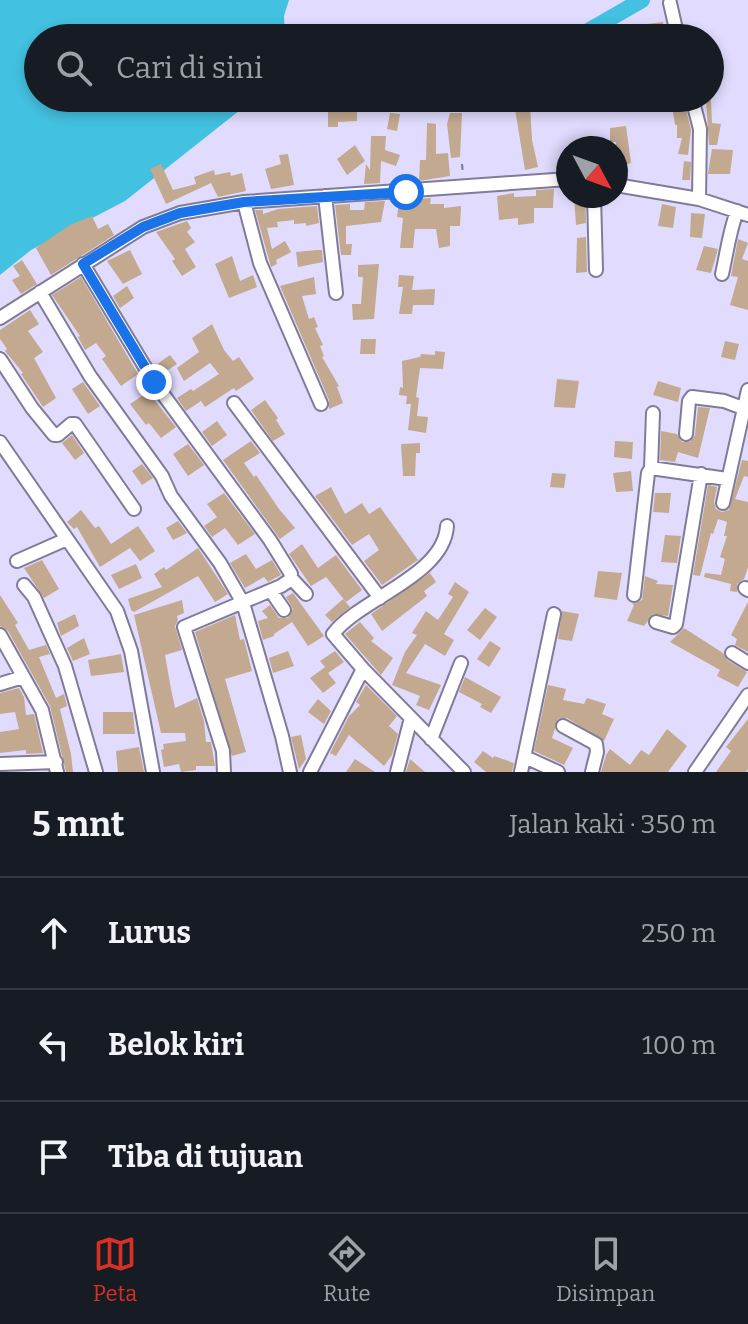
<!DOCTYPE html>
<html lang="id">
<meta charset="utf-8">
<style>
:root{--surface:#171b24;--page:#20242c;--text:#f1f3f6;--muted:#9ea1a6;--line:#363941;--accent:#d93025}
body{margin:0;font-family:Bitter,serif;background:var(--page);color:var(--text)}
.compass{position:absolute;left:556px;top:136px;width:72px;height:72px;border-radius:50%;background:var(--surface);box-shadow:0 4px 12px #0003;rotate:131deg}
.stop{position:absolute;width:24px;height:24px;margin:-18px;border:6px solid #1a73e8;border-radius:50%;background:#fff}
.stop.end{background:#1a73e8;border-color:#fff;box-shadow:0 2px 8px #0008}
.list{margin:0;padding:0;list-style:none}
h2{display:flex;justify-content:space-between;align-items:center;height:104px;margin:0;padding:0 32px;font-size:34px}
h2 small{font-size:26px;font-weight:400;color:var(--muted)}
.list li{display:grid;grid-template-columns:52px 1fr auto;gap:24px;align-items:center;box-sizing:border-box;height:112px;padding:0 32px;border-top:2px solid var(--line)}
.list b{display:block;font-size:30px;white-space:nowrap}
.list em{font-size:26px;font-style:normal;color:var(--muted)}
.icon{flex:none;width:44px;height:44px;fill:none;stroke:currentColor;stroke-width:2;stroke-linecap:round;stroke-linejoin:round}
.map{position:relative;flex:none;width:748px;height:772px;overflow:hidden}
.search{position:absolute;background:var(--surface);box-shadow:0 4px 12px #0003;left:24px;right:24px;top:24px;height:88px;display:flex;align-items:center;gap:20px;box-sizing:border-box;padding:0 28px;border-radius:44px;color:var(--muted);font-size:30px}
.sheet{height:440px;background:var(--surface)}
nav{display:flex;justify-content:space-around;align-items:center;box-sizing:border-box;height:112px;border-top:2px solid var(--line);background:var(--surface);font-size:22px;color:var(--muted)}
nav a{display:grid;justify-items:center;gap:4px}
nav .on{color:var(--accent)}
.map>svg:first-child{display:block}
.water{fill:#43c1e0}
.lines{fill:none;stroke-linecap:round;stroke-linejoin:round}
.river{stroke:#43c1e0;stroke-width:16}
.building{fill:#c2a98f}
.minor-casing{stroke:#807b99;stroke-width:16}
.path{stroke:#7b778e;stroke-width:2;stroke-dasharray:6 6;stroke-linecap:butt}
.minor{stroke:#fff;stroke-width:12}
.route{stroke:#1a73e8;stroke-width:10}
</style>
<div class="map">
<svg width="748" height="772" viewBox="0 0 748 772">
<rect width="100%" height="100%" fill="#e1dcfe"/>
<path class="water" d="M0,0h289l-5,16 1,22h-247v60h262l-14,10 -37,-5 -124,98 -94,49 -31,25z"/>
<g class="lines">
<path class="river" d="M576,38l66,-38
M400,98l78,2 4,-2"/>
</g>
<path class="building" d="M663,22l2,16h-30l-4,-12z
M520,98h8l2,6 2,36 6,27 -13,3 -11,-67z
M706,100h5l1,23 9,1 -4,21h-8z
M686,109l5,21 -3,25 -10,-1 4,-16h-5v-13h-2l-2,-13z
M340,110l17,1v10l-19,1v5h-10v-15z
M390,113l10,1 -3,17 -10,-2z
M450,113h12l-2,44 -9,1 -4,-34z
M427,123l9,1v30l12,-1 2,23 -31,5 1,-21h6z
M626,126l5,37 -15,4v-25h-6v-14z
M371,136h15l-1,14 15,5 -4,11 -15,-5 -1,22 -16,1 2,-20 4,6z
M355,145l10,16 -18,14 -10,-16z
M712,149l21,1 -3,24h-22z
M288,154l6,31 -23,4 -6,-20 16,-5 -2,-9z
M684,161l7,1 -1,18h-8z
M161,164l12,26 23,-6 -2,-7 20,-7 1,5 15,-3 1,4 11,-3 4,18 -28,6 -7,-14 -45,21 -16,-35z
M554,189l-1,19h-19v15l-16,2v-7l-19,2 -2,-24 17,-3v4l22,-1v-6z
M574,196h11l1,27 -10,2z
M431,198l-1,6h14v4l17,-2 -1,20h-10v20l-11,2 -3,-19h-21l-2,19h-13l3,-30 -6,-1 2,-14 18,1 1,-5z
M385,201l-4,21 -35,4v18h6l-1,11h-10l-6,-50 15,-1v6h14l1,-8z
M662,204l14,3 -3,21 -15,-2z
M317,206l2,17 -13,3v-3l-12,1v-4l-17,2 1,5 -11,1 5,21 13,-8 6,11 -15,8 1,4 -6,3 -16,-57h8v4l15,-5z
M691,213l14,1 -3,24 -12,-1z
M92,216l6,13 10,-5 6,11 -63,40 -15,-27 34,-23z
M187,221l4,7 -4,4 8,10 -10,7 11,18 -14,9 -10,-15 3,-2 -19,-27z
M586,237l1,35 -11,1 1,-35z
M738,239l10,4 -6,16 6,2v49l-18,-5 8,-28 -7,-1z
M704,246l14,3 -7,24 -15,-3z
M130,250l12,24 -19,10 -16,-23z
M317,250h5l1,12 -25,5 -2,-15z
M232,256l8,25 13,-6 4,12 -28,11 -14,-34z
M22,260l15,24 -16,10 -9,-14 8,-4 -7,-10z
M379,264l-5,55 -21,1 -1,-16h9l2,-27h-5v-12z
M399,275l15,1 -2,14 23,-1 -1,16h-21l-1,9h-13l4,-27h-5z
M81,277l57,97 -17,12 -19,-27 4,-3 -10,-13 -11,7 -7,-13 2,-1 -28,-41z
M314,277l2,17 -14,2 7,23 5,-2 4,10 -3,1 8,17 -3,1 4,10 -2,1 17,29 -2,1 6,16 -14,6v-9l-49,-114z
M127,286l7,12 -14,10 -7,-12z
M30,310l9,14 -11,7 15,21 -9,6 22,40 -13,9 -22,-33 2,-1 -18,-22 2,-2 -7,-10v-9z
M212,324l12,26 9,11 6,-4 15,22 -18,12 -2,-3 -29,19 -4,-6 -15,10 -9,-13 14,-9 2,2 26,-17 -9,-11 -26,18 -7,-13 22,-16 -7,-14z
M361,339h15l-1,15h-15z
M725,341l14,3 -4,16 -14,-3z
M435,351l10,1 -2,17 -23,-1 -4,29 3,1 -2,18 11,1 -2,16 -18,-3 3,-26h-5l1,-8 -8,-1 1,-8 3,1 -1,-27 18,-4 1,-3 14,1z
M170,355l7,9 -15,10 -6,-9z
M557,379l22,2 -4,27 -21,-1z
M658,381l23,7 -3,14 -25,-7z
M83,382l17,24 -12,8 -16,-25z
M148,392l28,35 -15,11 -12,-15 -3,2 -16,-21z
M265,400l13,18 -2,2 9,14 -12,7 -22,-31z
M698,407l12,1 -12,50 -20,-6 -3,10 -15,-2 1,-29 16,3 5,8h8l5,-7z
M217,421l10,14 -15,11 -10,-14z
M72,435l12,18 -9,7 -13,-17z
M251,441l9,12 -16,10 10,14 2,-2 23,34 16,19 -15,11 -57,-79z
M615,441l18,1 -1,17 -18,-2z
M420,443v10h-4l-1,23h-12l-2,-32z
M188,444l16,21 -16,11 -15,-22z
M742,460l6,1v16l-4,-1 -9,23 13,3v65l-4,12 -7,5v8l-7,-1 1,-7 -27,-7 1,-4 16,2 4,-16 -5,-2 7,-21h-3l3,-14 -9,-3 -5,15 -2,-1 -11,43 -7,-1 15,-90 9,2 -3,15 2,7 6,3 7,-2z
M142,464l11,14 -11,7 -10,-14z
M631,471l2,20 -17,1 -3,-19z
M552,473l14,1 -2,14 -14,-1z
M331,487l14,27 17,-11 7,11 11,-7 38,53 -36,25 -18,-24 15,-11 -10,-16 -17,11 -37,-49z
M224,493l31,41 -17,11 -13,-17 -13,9 -8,-11 13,-9 -10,-13z
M655,493h16l-2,20 -16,-1z
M81,510l14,18 4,-2 12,18 27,-18 17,25 -15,10 -10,-13 -30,19 -23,-40 -3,2 -7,-7z
M178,521l9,12 -14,7 -7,-12z
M665,535l16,1 -4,27 -16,-1z
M302,544l16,24 18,-13 26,35 -16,12 -20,-25 -15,9 -22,-32z
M198,548l30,46 -13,8 -17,-26 -64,36 -3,-2 -3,-11 34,-12 -8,-13 10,-7 2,3z
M246,554l10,15 16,-9 9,15 -13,7 -4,-5 -19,11 -15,-25z
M42,560l17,29 -15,9 -20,-30z
M136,564l6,14 -23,11 -8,-14z
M598,571l24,2 -5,27 -23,-3z
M430,573l6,9 -12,9 3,5 -45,35 -11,-17z
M645,576l13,5 -2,3 17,1 -5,31 -15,-2 -9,12 -17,-5 7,-16 -2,-1 10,-4z
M455,582l14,10 -25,42 10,6 -9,16 -20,-12 -19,29 35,12 -12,25 -13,-5 4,-9 -28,-11 13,-33 12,-17 -5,-2 14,-22 12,9 15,-23 -5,-3z
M293,593l31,43 -16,10 -16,-24 -18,12v2l-11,4 -5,-19 10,-3 -6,-7 8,-6 9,13h9l5,-9 -7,-12z
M0,595l18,28 -3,2 14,25 17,-5 4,9 -11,3 17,41 8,-4 3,12 -7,3 11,45 2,18h-7l-16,-66 -42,-75 -8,-5z
M343,599l7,8 -18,15 -7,-7z
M182,600l2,13 -7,3 1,4 -3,6 7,24 -17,5 6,34 4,19 22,-10 7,23 2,21h5l4,24h-19v4l-15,2 -2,-8 -15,3 -3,-17 3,-1 -1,-5 23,-3 -1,-8h-24l-27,-118z
M748,602v50l-13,-7 2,-6 -6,-4z
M485,608l12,9 -17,23 -13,-10z
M562,611l17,3 -7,27 -14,-2z
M75,614l4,12 -18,10 -4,-13z
M235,615l5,25 4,-1 8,32 -27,8 21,73 -14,4 -37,-124z
M360,622l14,16 -3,3 22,17 -12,17 -36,-41z
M684,628l39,25 4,7 20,12 -9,15 -21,-11 3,-6 -50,-28z
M84,638l6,16 -17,7 -6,-13z
M490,641l11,7 -12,19 -12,-8z
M288,651l6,15 -21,7 -4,-15z
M335,651l9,11 -16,11 8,10 -13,10 -13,-15 15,-11 -5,-6z
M121,654l3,18 -33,4 -3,-16z
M465,677l36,20 -10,16 -11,-6 2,-3 -23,-12z
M366,685l31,31 -8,10 9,8 -6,21 -8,11 -35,-31 -13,21 -6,-3 19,-37 11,-11 -4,-3z
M548,685l18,4 -3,11 21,4 3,-6 19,6 -4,10 12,5 -10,22 -37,-23 -9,1 -6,19 21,10 -9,17 -30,-14z
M19,688l5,9 2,18 8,-1 9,39 -17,1v-4l-26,3v-21l19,-3 -4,-17 -15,2v-21z
M318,699l13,12 -7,13 -16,-12z
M103,712h30l2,22h-32z
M748,719v50l-2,3h-30l15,-21 -5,-4z
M667,729l20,17 -19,26h-67l5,-17 4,-6 20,16 11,-15 8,5z
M301,735l5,24 -7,10 -8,-32z
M139,747l5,25h-26l-2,-21z
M483,751l10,7 1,-2 20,7 -2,9h-26l-12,-10z
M355,759l20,13h-29z
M410,759l15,13h-19z"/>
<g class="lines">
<defs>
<path id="minor" d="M670,3l8,35
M692,98l8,31 -1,70
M616,185l83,14 49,16
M325,196l11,97
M594,196l2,74
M244,202l16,61 61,141
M83,264l71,118 116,158 21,34 -1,6 -9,6 -97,41 39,124 1,21
M722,274c5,-22 7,-41 15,-63
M40,292l50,84 72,100 9,20 49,67 23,40 39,133 8,36
M0,318l143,-91 37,-14 64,-11 324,-23
M0,359l32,49 22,27h4l13,-11h4l59,85
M234,403l146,195
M686,434l3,-33 3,-4 32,4 24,9
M0,442l117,169 14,40 22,121
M651,468l2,-55
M723,503l25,-113
M447,526c-3,50 -88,73 -114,108l30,35 101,103
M17,561l50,-22
M291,578l15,16
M24,585l10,12 31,69 31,106
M745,588l3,2
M271,591l13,19
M634,595l14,-122 3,-5 76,11
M656,622l17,5 3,-3 25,-150
M0,635l42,75 15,62
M732,653l16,10
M0,684l23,-7
M563,726l33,18 1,8 -5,20
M431,739l30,-76
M525,757l33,15
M0,764l56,-2
M310,772l53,-103
M397,772l14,-54
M521,772l33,-158
M695,772l53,-77"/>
</defs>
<use href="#minor" class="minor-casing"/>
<path class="path" d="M462,164l1,10"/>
<use href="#minor" class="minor"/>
</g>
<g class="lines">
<path class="route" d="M154,382l-71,-118 60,-37 37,-14 64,-11 162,-10"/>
</g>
</svg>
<svg class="compass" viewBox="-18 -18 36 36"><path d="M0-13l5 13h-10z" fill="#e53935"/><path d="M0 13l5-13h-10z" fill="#9ea1a6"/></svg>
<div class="stop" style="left:406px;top:192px"></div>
<div class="stop end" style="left:154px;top:382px"></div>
<div class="search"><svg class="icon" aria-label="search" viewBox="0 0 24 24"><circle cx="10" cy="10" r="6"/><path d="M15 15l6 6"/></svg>Cari di sini</div>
</div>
<section class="sheet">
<h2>5 mnt<small>Jalan kaki · 350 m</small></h2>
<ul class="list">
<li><svg class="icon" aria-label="ahead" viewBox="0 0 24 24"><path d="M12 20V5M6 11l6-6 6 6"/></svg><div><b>Lurus</b></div><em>250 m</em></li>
<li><svg class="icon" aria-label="left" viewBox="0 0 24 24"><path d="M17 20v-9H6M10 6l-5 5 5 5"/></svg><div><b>Belok kiri</b></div><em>100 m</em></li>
<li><svg class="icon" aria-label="arrive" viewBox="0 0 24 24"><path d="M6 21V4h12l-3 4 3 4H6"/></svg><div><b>Tiba di tujuan</b></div></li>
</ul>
</section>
<nav>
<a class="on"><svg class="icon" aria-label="map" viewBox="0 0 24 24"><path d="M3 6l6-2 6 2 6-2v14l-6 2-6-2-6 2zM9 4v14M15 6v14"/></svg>Peta</a>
<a><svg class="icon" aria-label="directions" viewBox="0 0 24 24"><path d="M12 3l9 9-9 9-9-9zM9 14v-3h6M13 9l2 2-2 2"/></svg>Rute</a>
<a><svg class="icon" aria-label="saved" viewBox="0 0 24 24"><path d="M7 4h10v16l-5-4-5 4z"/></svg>Disimpan</a>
</nav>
